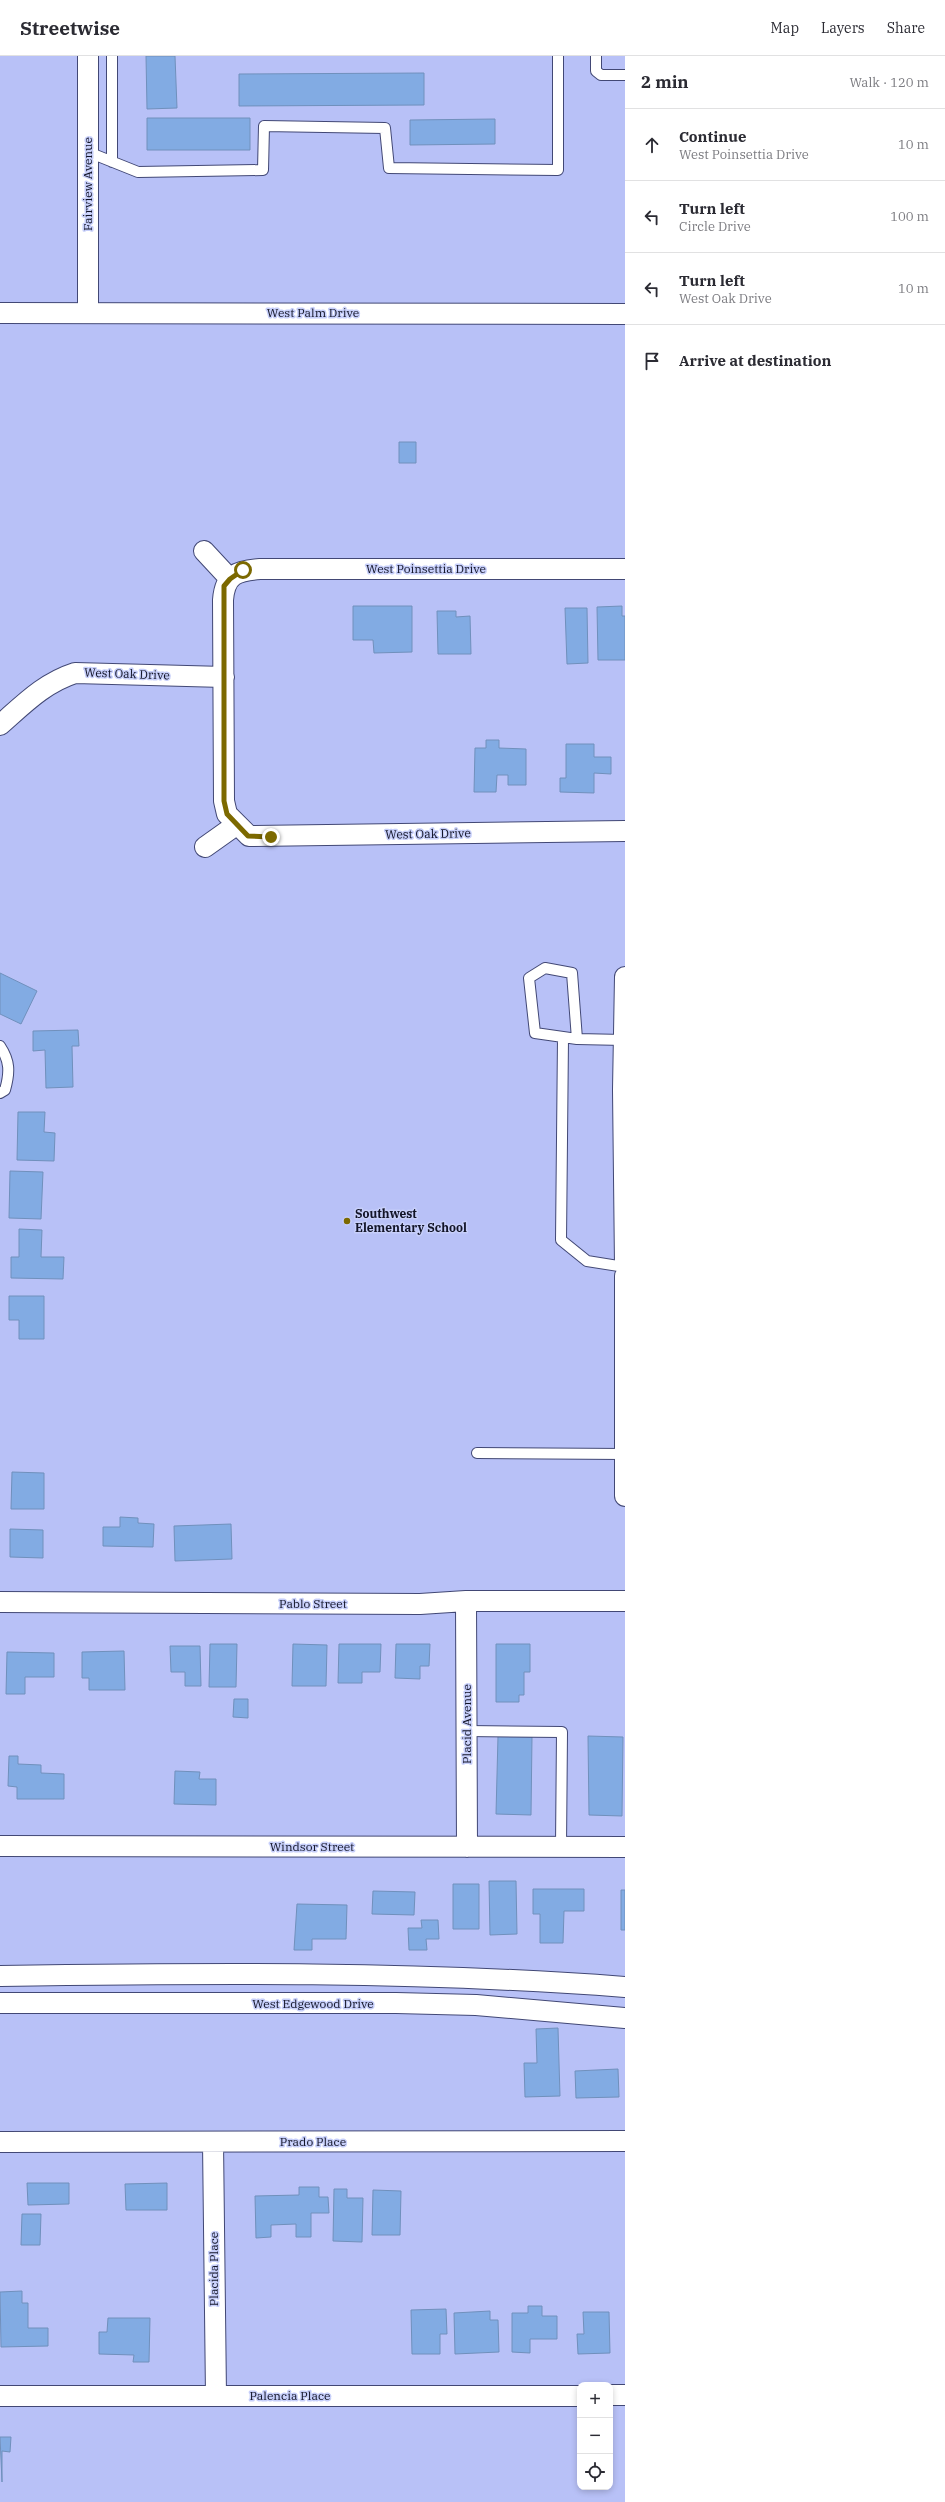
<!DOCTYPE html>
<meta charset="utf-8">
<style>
:root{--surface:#fff;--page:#f2f2f3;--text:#2b2b33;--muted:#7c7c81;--line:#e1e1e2}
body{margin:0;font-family:"IBM Plex Serif",serif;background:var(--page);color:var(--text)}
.controls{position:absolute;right:12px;bottom:12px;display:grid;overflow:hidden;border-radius:8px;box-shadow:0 2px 6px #0003}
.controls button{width:36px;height:36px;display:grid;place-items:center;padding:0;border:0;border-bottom:1px solid var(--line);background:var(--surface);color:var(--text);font:20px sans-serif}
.stop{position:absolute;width:12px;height:12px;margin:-9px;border:3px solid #7c6900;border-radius:50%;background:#fff}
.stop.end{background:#7c6900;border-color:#fff;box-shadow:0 1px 4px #0008}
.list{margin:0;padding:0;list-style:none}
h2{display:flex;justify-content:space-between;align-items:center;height:52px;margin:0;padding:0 16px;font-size:17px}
h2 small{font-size:13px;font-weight:400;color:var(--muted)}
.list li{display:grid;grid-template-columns:26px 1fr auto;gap:12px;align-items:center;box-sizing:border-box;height:72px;padding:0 16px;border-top:1px solid var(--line)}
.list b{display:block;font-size:15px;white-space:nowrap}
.list p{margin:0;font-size:13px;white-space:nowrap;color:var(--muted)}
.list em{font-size:13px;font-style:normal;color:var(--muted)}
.icon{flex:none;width:22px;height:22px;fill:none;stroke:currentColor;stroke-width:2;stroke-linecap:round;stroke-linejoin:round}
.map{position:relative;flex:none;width:625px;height:2446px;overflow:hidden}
header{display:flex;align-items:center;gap:24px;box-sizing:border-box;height:56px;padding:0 20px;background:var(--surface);border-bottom:1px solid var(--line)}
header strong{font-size:19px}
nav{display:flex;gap:22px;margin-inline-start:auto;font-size:14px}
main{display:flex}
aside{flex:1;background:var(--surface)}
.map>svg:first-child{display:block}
.building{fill:#82abe3;stroke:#7090bc}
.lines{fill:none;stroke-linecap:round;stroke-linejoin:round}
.lane-casing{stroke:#424875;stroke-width:12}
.street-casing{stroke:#424875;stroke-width:22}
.lane{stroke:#fff;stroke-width:10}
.street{stroke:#fff;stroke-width:20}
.route{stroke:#7c6900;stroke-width:5}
.poi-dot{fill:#7c6900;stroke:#c7cffa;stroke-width:1.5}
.labels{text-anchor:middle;stroke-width:3;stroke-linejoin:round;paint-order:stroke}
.street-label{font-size:12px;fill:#121427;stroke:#c7cffa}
.poi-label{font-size:12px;font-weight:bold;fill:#121427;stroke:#c7cffa;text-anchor:start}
</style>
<header>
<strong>Streetwise</strong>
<nav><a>Map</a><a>Layers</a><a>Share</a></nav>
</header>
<main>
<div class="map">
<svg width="625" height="2446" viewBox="0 0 625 2446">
<rect width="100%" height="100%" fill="#b8c1f7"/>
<path class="building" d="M146,0h29l2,52 -30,1z
M424,17v32l-185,1v-32z
M147,62h103v32h-103z
M495,63v25l-85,1v-25z
M399,386h17v21h-17z
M353,550h59v46l-38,1 -1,-13h-20z
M622,550v10h3v44h-27l-1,-53z
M565,552h22l1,55 -21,1z
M437,555h19v6l14,-1 1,38h-33z
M486,684h13v8l27,1v36h-18v-10h-11l-1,17h-22l1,-44h11z
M566,688h28v13h17v17l-17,-1v20l-34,-1v-14h6z
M0,917l37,18 -16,33 -21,-10z
M78,974l1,16h-7l1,41 -27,1 -1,-38 -12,1v-20z
M18,1056h27l-1,20 11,1 -1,28 -37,-1z
M10,1115l33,1 -2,47 -32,-1z
M19,1173l23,1 -1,27h23l-1,22 -52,-1v-21h8z
M9,1240h35v43h-25v-19h-10z
M12,1416l32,1v36h-33z
M120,1461l18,1v5l16,1 -1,23 -50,-1v-19h17z
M231,1468l1,35 -57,2 -1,-35z
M10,1473l33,1v28l-33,-1z
M210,1588h27l-1,43h-27z
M293,1588l34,1 -1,41h-34z
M339,1588h42l-1,28h-18v11h-24z
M396,1588h34l-1,22h-9v13l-25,-1z
M496,1588h34v28h-6v23h-5v7h-23z
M170,1590h30l1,40h-16v-14h-14z
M124,1595l1,39h-36v-12h-7v-26z
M7,1596l47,1v24h-29v17h-19z
M234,1643h14v19l-15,-1z
M498,1680l34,1 -1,78 -35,-1z
M588,1680l35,1 -1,79 -33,-1z
M9,1700h9v8l23,1v8l23,1v25h-47v-12l-9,-1z
M175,1715l25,1 -1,7h17v26l-42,-1z
M489,1825h27l1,53 -27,1z
M453,1828h26v45h-26z
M533,1833h51v22h-20l-1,32h-23v-29h-7z
M621,1834h4v40h-4z
M373,1835l42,1 -1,23 -42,-1z
M297,1848l50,1 -1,34h-34v11h-18z
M421,1864h17l1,19h-13l1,11h-18l-1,-22h14z
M558,1972l2,68 -35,1 -1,-34h13l-1,-34z
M618,2013l1,28 -43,1 -1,-27z
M27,2127h42v21l-41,1z
M167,2127v27h-41l-1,-26z
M299,2131h20v10h9l1,16h-18v24h-15v-13l-25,1v12l-15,1 -1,-42 44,-1z
M334,2133h13v9h16l-1,44 -29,-1z
M373,2134l28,1 -1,44h-28z
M22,2158h19l-1,31h-19z
M22,2235v12h6v25h20v18l-47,1 -1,-55z
M528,2250h14v10h15v23h-27v14l-18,-1v-39h16z
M446,2253l1,25h-7v20h-28l-1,-44z
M490,2255v9h8l1,32 -44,2 -1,-41z
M583,2256h26l1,41 -32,1 -1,-20h7z
M108,2262h42l-1,44h-16l1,-7 -35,-1v-22h8z
M0,2381h11l-1,15 -8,-1v31z"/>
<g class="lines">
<defs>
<path id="lane" d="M596,0v15l5,4h24
M88,96l50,20 125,-2 1,-44 121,2 4,40 169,2v-114
M112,106v-106
M563,982l-2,202 26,21 38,6
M577,983l-5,-66 -27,-5 -16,10 6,55 42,6 47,1
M0,990c10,15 10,26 5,44l-5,3
M477,1397l148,1
M467,1675l95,1 -1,115"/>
<path id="street" d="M88,0v257
M0,257l625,1
M204,495l26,28
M625,513h-365c-23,2 -35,5 -37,31l1,201 3,13 22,22 376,-5
M0,669c24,-21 44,-42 75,-52l149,4
M205,791l31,-22
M625,921l-2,113 2,175
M625,1220v220
M466,1545l1,246
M0,1546l420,2 46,-3h159
M0,1790l625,1
M0,1920c208,-3 418,-5 625,11
M0,1947h396l80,2 149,13
M0,2086l625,-1
M213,2086l3,254
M610,2339h15
M0,2340h580"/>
</defs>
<use href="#lane" class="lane-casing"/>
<use href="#street" class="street-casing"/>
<use href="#lane" class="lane"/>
<use href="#street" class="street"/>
</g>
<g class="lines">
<path class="route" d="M243,514l-13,9 -6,7v215l3,13 21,22 23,1"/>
</g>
<circle class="poi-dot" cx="347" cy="1165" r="4"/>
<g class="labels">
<g class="street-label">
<text transform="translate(88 128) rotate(-90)" y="4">Fairview Avenue</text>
<text x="313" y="261">West Palm Drive</text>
<text x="426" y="517">West Poinsettia Drive</text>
<text transform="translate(127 618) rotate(2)" y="4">West Oak Drive</text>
<text transform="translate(428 778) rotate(-1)" y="4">West Oak Drive</text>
<text x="313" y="1552">Pablo Street</text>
<text transform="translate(467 1668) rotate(-90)" y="4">Placid Avenue</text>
<text x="312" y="1795">Windsor Street</text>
<text x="313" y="1952">West Edgewood Drive</text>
<text x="313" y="2090">Prado Place</text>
<text transform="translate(214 2213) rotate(-90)" y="4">Placida Place</text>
<text x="290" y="2344">Palencia Place</text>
</g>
<g class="poi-label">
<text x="355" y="1162">Southwest<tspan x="355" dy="14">Elementary School</tspan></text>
</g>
</g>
</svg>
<div class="controls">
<button>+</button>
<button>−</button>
<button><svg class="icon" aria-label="locate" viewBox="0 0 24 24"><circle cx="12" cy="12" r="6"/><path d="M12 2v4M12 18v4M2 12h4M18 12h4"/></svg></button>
</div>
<div class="stop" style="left:243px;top:514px"></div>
<div class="stop end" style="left:271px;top:781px"></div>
</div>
<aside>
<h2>2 min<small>Walk · 120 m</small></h2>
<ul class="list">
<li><svg class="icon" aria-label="ahead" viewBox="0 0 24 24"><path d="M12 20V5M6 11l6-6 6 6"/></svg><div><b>Continue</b><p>West Poinsettia Drive</p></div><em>10 m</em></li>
<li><svg class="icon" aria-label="left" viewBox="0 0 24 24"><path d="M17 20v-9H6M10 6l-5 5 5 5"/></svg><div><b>Turn left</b><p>Circle Drive</p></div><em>100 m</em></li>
<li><svg class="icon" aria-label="left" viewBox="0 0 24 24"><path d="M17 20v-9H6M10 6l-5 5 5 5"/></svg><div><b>Turn left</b><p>West Oak Drive</p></div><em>10 m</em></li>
<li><svg class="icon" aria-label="arrive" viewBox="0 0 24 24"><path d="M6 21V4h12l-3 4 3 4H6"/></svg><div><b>Arrive at destination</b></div></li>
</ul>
</aside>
</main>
